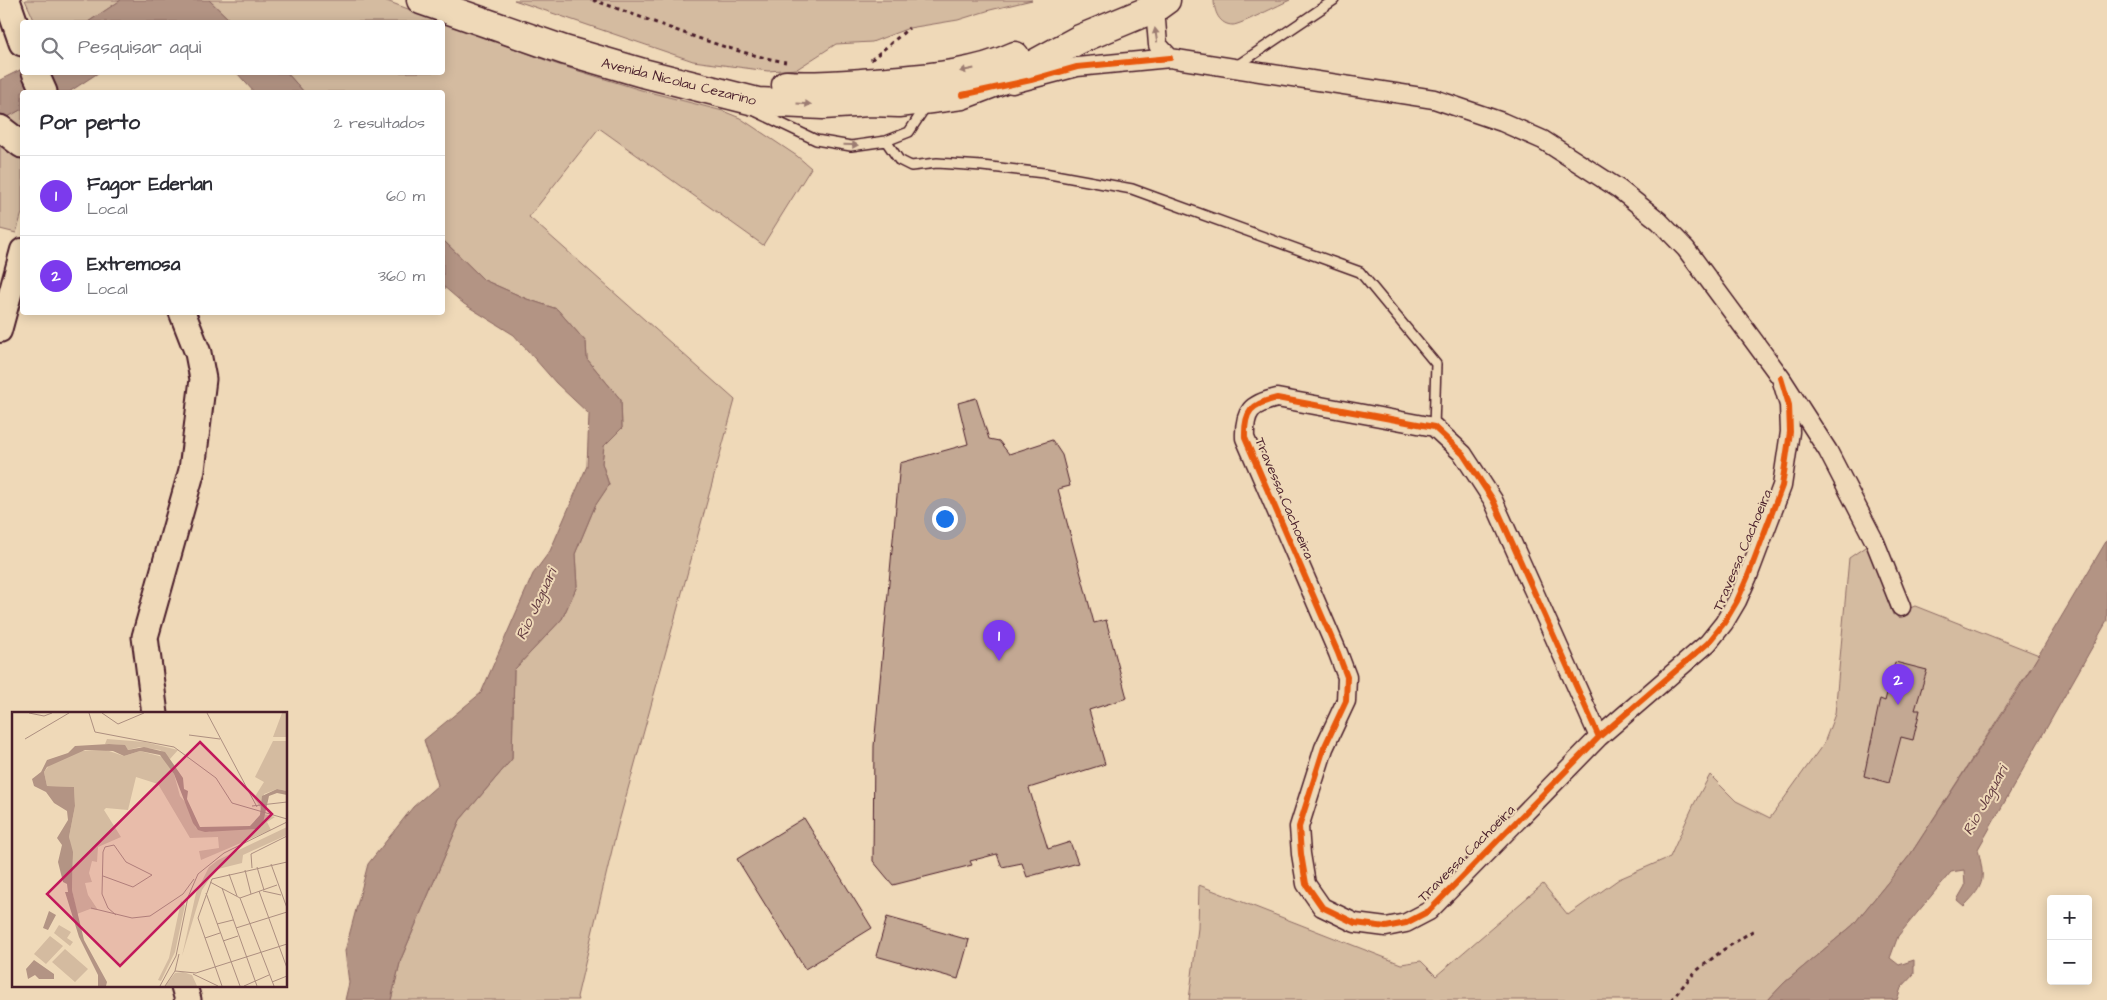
<!DOCTYPE html>
<html lang="pt">
<meta charset="utf-8">
<style>
:root{--surface:#fff;--page:#f7f7f7;--text:#2b2b33;--muted:#7c7c81;--line:#e1e1e2;--accent:#7c3aed}
body{margin:0;font-family:"Architects Daughter",sans-serif;background:var(--page);color:var(--text)}
.controls{position:absolute;right:15px;bottom:15px;display:grid;overflow:hidden;border-radius:5px;box-shadow:0 2px 12px #0003}
.controls button{width:45px;height:45px;display:grid;place-items:center;padding:0;border:0;border-bottom:1px solid var(--line);background:var(--surface);color:var(--text);font:25px sans-serif}
.you{position:absolute;left:944px;top:518px;width:18px;height:18px;margin:-12px;border:4px solid #fff;border-radius:50%;background:#1a73e8;box-shadow:0 0 0 8px #1a73e833}
.badge{display:grid;place-items:center;width:32px;height:32px;border-radius:50%;background:var(--accent);color:#fff;font-size:16px;font-weight:700}
.pin{position:absolute;translate:-50% -41px;filter:drop-shadow(0 1px 2px #0008)}
.pin::after{content:'';position:absolute;top:26px;width:18px;height:15px;background:inherit;clip-path:polygon(0 0,100% 0,50% 100%)}
.list{margin:0;padding:0;list-style:none}
h2{display:flex;justify-content:space-between;align-items:center;height:65px;margin:0;padding:0 20px;font-size:21px}
h2 small{font-size:16px;font-weight:400;color:var(--muted)}
.list li{display:grid;grid-template-columns:32px 1fr auto;gap:15px;align-items:center;box-sizing:border-box;height:80px;padding:0 20px;border-top:1px solid var(--line)}
.list b{display:block;font-size:19px;white-space:nowrap}
.list p{margin:0;font-size:16px;white-space:nowrap;color:var(--muted)}
.list em{font-size:16px;font-style:normal;color:var(--muted)}
.icon{flex:none;width:28px;height:28px;fill:none;stroke:currentColor;stroke-width:2;stroke-linecap:round;stroke-linejoin:round}
.map{position:relative;flex:none;width:2107px;height:1000px;overflow:hidden}
.search{position:absolute;background:var(--surface);box-shadow:0 2px 12px #0003;left:20px;top:20px;width:425px;height:55px;display:flex;align-items:center;gap:12px;box-sizing:border-box;padding:0 18px;border-radius:5px;color:var(--muted);font-size:19px}
.panel{position:absolute;background:var(--surface);box-shadow:0 2px 12px #0003;left:20px;top:90px;width:425px;height:225px;border-radius:5px}
.map>svg:first-child{display:block}
.green{fill:#d4bba0;stroke:#8f6d66}
.water{fill:#b39484;stroke:#896560}
.building{fill:#c3a893;stroke:#4a1f2b}
.lines{fill:none;stroke-linecap:round;stroke-linejoin:round}
.service-casing{stroke:#4a1f2b;stroke-width:12}
.minor-casing{stroke:#4a1f2b;stroke-width:21}
.tertiary-casing{stroke:#4a1f2b;stroke-width:26}
.secondary-casing{stroke:#4a1f2b;stroke-width:29}
.primary-casing{stroke:#4a1f2b;stroke-width:31}
.path{stroke:#4a1f2b;stroke-width:3;stroke-dasharray:4 4;stroke-linecap:butt}
.service{stroke:#efd9b8;stroke-width:9}
.minor{stroke:#efd9b8;stroke-width:18}
.tertiary{stroke:#efd9b8;stroke-width:22}
.secondary{stroke:#efd9b8;stroke-width:25}
.primary{stroke:#efd9b8;stroke-width:28}
.cycleway-casing{stroke:#efd9b8;stroke-width:9}
.cycleway{stroke:#e8590c;stroke-width:6}
.oneway{fill:#9c7c72}
.labels{text-anchor:middle;stroke-width:4;stroke-linejoin:round;paint-order:stroke}
.street-label{font-size:14px;fill:#4a1f2b;stroke:#efd9b8}
.water-label{font-size:15px;font-style:italic;fill:#643c41;stroke:#efd9b8}
.inset-road{fill:none;stroke:#ad8f80;stroke-width:1}
.view{fill:#c2185b;fill-opacity:0.15;stroke:#c2185b;stroke-width:2.5}
.inset-edge{fill:none;stroke:#4a1f2b;stroke-width:2.5}
</style>
<div class="map">
<svg width="2107" height="1000" viewBox="0 0 2107 1000">
<rect width="100%" height="100%" fill="#efd9b8"/>
<filter id="ink" filterUnits="userSpaceOnUse"><feTurbulence type="fractalNoise" baseFrequency=".02" numOctaves="2"/><feDisplacementMap in="SourceGraphic" scale="10" xChannelSelector="R" yChannelSelector="G"/><feConvolveMatrix kernelMatrix="1 2 1 2 8 2 1 2 1" color-interpolation-filters="sRGB"/></filter>
<g filter="url(#ink)">
<path class="green" d="M25,0h96l-33,22h-53z
M209,0h175l172,64 85,26 82,21 17,7 57,38 14,12 -48,77 -164,-117 -70,89 206,183 -118,429 -40,168 1,3h-187l10,-41 59,-139 52,-61 2,-89 48,-51 15,-33 -2,-32 20,-48 14,-21 -7,-22 2,-17 18,-18 -1,-28 -34,-41 -1,-17 -29,-33 -30,-10 -43,-19 -41,-40 -1,-148h-138l-17,-19 155,-1v-50h-210z
M514,0h518l-42,10 -32,10 -49,8 -37,14 -36,2 -39,25 -29,2 -75,-10z
M1214,0h76c-9,4 -50,25 -57,25 -14,0 -19,-14 -19,-25z
M22,109v104l-6,20 -16,-4v-105l4,-5z
M1868,545l25,70 22,-9 124,49 -129,200 -57,70 -69,58 -16,17h-579l9,-72 1,-43 202,79 20,-3 15,15 107,-92 25,31 51,-36 51,-22 24,-53 16,-29 26,26 34,17 54,-75 11,-29 14,-156z"/>
<path class="water" d="M121,0h88l23,22h-144z
M22,69v3l76,1 -29,19h-47v17l-18,10 -4,5v-44z
M237,73h50l17,19h-50z
M443,240l41,40 43,19 30,10 29,33 1,17 34,41 1,28 -18,18 -2,17 7,22 -14,21 -20,48 2,32 -15,33 -48,51 -2,89 -52,61 -59,139 -10,41h-46l4,-17 -4,-32 23,-87 45,-57 25,-22 -14,-45 57,-47 52,-119 17,-23 37,-85 2,-52 -33,-31 -42,-48 -50,-31 -21,-18z
M2107,540v81l-129,228c6,29 9,34 -14,57l-7,-6 8,-14 -1,-16 -13,2 -53,64 -8,22 9,7 15,-5v14l-13,14 -4,12h-129l16,-17 69,-58 57,-70 109,-167z"/>
<path class="building" d="M976,398l13,41 10,2 10,13 43,-14 10,15 8,31 -12,3 36,134 12,-3 21,78 -38,12 16,54 -76,24 19,61 22,-7 8,21 -51,14 -5,-14 -20,4 -5,-13 -27,7 2,4 -79,20 -20,-24 1,-115 26,-283 68,-19 -10,-41z
M1895,662l32,8 -12,40h5l-7,30 -12,-3 -12,46 -25,-7 16,-77 5,2z
M804,818l68,110 -67,41 -68,-110z
M887,917l82,23 -11,39 -82,-23z"/>
<g class="lines">
<defs>
<path id="service" d="M1235,67l99,-67
M757,112l59,28 35,6 35,-5 23,-9 17,-26
M886,141l13,19 12,6 26,-3 45,3 62,7 88,16 228,83 76,92 -2,63"/>
<path id="minor" d="M1155,8l3,37 12,13
M1012,84l65,-17 93,-9 264,41 68,23 41,18 76,49 40,32 27,28 95,129 47,73 47,91 26,65
M1599,737l-106,-237 -30,-46 -29,-27 -157,-29c-26,6 -33,13 -32,40l93,215 9,24 -1,24 -22,47 -25,79 2,27 5,30 16,23 33,16 31,4 20,-4 23,-12 170,-174 109,-94 16,-20 13,-22 11,-25 34,-90 8,-54 -1,-27 -8,-27"/>
<path id="tertiary" d="M0,331l22,-81"/>
<path id="secondary" d="M7,0l15,43
M35,72l9,20
M0,128l22,17
M155,714l-10,-77 47,-167 11,-91 -5,-26 -16,-41
M184,986l4,14"/>
<path id="primary" d="M421,0l143,50 79,23 115,29 65,3 46,-3 30,1 63,-8 50,-19 68,-37 75,-31 11,-8
M786,85c30,2 59,-1 89,-3 46,-4 97,-6 140,-26"/>
</defs>
<use href="#service" class="service-casing"/>
<use href="#minor" class="minor-casing"/>
<use href="#tertiary" class="tertiary-casing"/>
<use href="#secondary" class="secondary-casing"/>
<use href="#primary" class="primary-casing"/>
<path class="path" d="M593,0c62,21 129,51 193,62
M871,60l38,-32
M1671,1000l24,-28 28,-22 31,-20"/>
<use href="#service" class="service"/>
<use href="#minor" class="minor"/>
<use href="#tertiary" class="tertiary"/>
<use href="#secondary" class="secondary"/>
<use href="#primary" class="primary"/>
<defs>
<path id="cycleway" d="M962,95l69,-15 46,-13 93,-9
M1599,737l-106,-237 -30,-46 -29,-27 -157,-29c-26,6 -33,13 -32,40l93,215 9,24 -1,24 -22,47 -25,79 2,27 5,30 16,23 33,16 31,4 20,-4 23,-12 170,-174 109,-94 16,-20 13,-22 11,-25 34,-90 8,-54 -1,-27 -8,-27"/>
</defs>
<use href="#cycleway" class="cycleway-casing"/>
<use href="#cycleway" class="cycleway"/>
</g>
<defs><path id="oneway-solid" d="M-6-.8H1V-3.2L6.5 0L1 3.2V.8H-6Z" transform="scale(1.25)"/></defs>
<g class="oneway">
<use href="#oneway-solid" transform="translate(1156 35) rotate(-99)"/>
<use href="#oneway-solid" transform="translate(967 70) rotate(168)"/>
<use href="#oneway-solid" transform="translate(804 104) rotate(3)"/>
<use href="#oneway-solid" transform="translate(851 145) rotate(1)"/>
</g>
</g>
<g class="labels">
<g class="street-label">
<text transform="translate(679 81) rotate(14)" y="5">Avenida Nicolau Cezarino</text>
<text transform="translate(1285 498) rotate(67)" y="5">Travessa Cachoeira</text>
<text transform="translate(1742 550) rotate(-67)" y="5">Travessa Cachoeira</text>
<text transform="translate(1466 853) rotate(-45)" y="5">Travessa Cachoeira</text>
</g>
<g class="water-label">
<text transform="translate(536 604) rotate(-65)" y="5">Rio Jaguari</text>
<text transform="translate(1985 800) rotate(-61)" y="5">Rio Jaguari</text>
</g>
</g>
<g transform="translate(12 712)">
<rect width="275" height="275" fill="#efd9b8"/>
<path d="M270,1h5v24h-14zM95,27l38,3 33,8 -8,9 -10,-9 -20,-3 -12,3 -6,-5 -17,-1zM261,29h14v50l-10,-2 -13,5 -2,16 -8,-12 10,-16 -9,-5zM94,38l18,6 16,-5 23,6 11,17 6,22 6,7 10,25 13,4 8,-3h40l5,-3 2,-12 11,3 -8,5 4,8 -70,30 -2,-9 20,-3 -1,-11 -28,1 -32,-54 -22,-7 -8,33 -22,-2 -2,2 17,27 -23,10 -1,15 -5,-1 -3,12 3,9 -7,1 3,12 10,15 -8,-1 -13,5 -5,-24 1,-30 -4,-23 6,-31 -1,-19 -27,-1 -3,-14 6,-8 28,-13zM275,115v8l-44,20 -1,8 -24,6 -8,9 -8,12 -20,66 14,-63 13,-26 9,-7zM169,189l4,4 -10,47 -14,29 -3,-1 11,-22zM47,213l12,7 -4,6 6,4 -3,4 -16,-13zM38,224l13,10 -17,18 -12,-10zM53,237l23,20 -13,13 -23,-20zM171,260l9,3 5,11h-32l10,-13z" fill="#d4bba0"/>
<path d="M97,32l16,1 3,5 16,-3 21,5 18,26 1,11 4,2 -1,8 13,28 50,-1 10,-11 2,-19 15,-7 10,2v4l-10,-2 -8,3 -6,27 -6,6 -52,3 -7,-2 -5,-7 -19,-49 -14,-19 -20,-4 -16,5 -11,-5 -28,-1 -38,17 -3,5 3,14 27,1 1,19 -6,31 4,15 -1,38 12,50 23,42 -1,4h-8v-11l-19,-38 -14,-45h3l-1,-8 -4,-2 -5,-20 4,-17 -5,-7 11,-18 -1,-9 -13,-8 -8,-11 -12,-6 -2,-7 9,-7 6,-12 21,-7 7,-7zM37,199l7,4 -8,15 -5,-2zM22,248l20,14v5h-15l-4,-4 -7,4 -2,-10z" fill="#b39484"/>
<path class="inset-road" d="M17,1l15,3 8,-3M77,1l6,19 79,15 42,31 16,25 55,16M90,1l16,11 26,-11M195,1l50,94M177,23l31,4M13,27l44,-26M240,94l35,-4M259,152l16,44M245,155l7,23M240,156l-1,-14 36,-18M233,158l6,24M217,162l8,22M91,164l30,11 19,-12 -26,-13 -12,-17 -9,2 -2,5 -1,42 6,14 8,7M198,170l30,16 37,-13M210,176l35,98M247,179l28,77M251,179l18,4M194,181l34,93M228,186l34,88M79,196l41,10 18,-2 33,-22 11,-15M205,212l16,-4M224,216l51,-16M193,226l15,-5M211,229l15,-5M163,259l21,2 91,-29M181,262l25,12M260,270l15,-6M148,274l16,-30 12,-59 10,-23 26,-21 63,-31M153,274l10,-15 4,-17M210,274l-24,-68 14,-39 75,-17M232,274l25,-11"/>
<path class="view" d="M188,30l72,72 -152,152 -73,-72z"/>
<rect width="275" height="275" class="inset-edge"/>
</g>
</svg>
<div class="controls">
<button>+</button>
<button>−</button>
</div>
<div class="you"></div>
<div class="pin badge" style="left:999px;top:661px">1</div>
<div class="pin badge" style="left:1898px;top:705px">2</div>
<div class="search"><svg class="icon" aria-label="search" viewBox="0 0 24 24"><circle cx="10" cy="10" r="6"/><path d="M15 15l6 6"/></svg>Pesquisar aqui</div>
<section class="panel">
<h2>Por perto<small>2 resultados</small></h2>
<ul class="list">
<li><span class="badge">1</span><div><b>Fagor Ederlan</b><p>Local</p></div><em>60 m</em></li>
<li><span class="badge">2</span><div><b>Extremosa</b><p>Local</p></div><em>360 m</em></li>
</ul>
</section>
</div>
